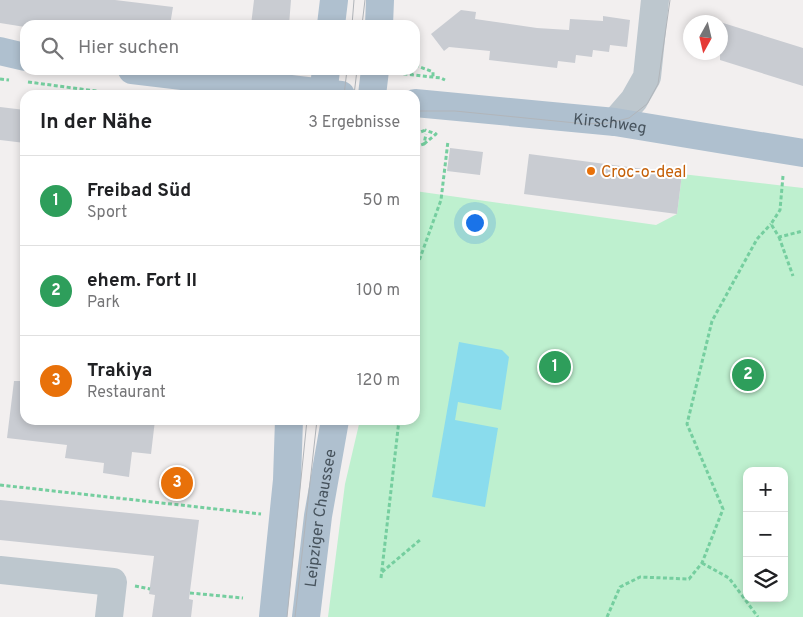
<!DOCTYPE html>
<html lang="de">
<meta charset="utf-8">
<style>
:root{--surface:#fff;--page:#f6f6f6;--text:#202124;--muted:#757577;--line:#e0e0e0;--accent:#2563eb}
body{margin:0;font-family:Overpass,sans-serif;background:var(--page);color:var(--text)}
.controls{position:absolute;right:15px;bottom:15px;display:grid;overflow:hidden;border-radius:10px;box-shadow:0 2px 8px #0003}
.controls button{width:45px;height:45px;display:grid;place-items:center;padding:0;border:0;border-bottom:1px solid var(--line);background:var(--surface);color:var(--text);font:25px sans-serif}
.compass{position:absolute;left:683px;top:15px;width:45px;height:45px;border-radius:50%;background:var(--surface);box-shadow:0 2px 8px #0003;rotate:188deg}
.you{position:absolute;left:474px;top:222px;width:18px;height:18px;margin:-12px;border:4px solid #fff;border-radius:50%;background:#1a73e8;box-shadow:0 0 0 8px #1a73e833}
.badge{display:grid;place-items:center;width:32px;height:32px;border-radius:50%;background:var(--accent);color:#fff;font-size:16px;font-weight:700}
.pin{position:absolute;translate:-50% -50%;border:2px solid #fff;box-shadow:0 1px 5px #0006}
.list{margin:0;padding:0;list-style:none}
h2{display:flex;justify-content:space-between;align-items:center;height:65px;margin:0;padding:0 20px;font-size:21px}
h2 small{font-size:16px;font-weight:400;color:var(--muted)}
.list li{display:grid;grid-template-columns:32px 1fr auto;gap:15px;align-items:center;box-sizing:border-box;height:90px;padding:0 20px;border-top:1px solid var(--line)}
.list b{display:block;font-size:19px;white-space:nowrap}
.list p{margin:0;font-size:16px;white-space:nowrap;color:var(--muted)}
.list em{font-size:16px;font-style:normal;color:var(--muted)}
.icon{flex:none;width:28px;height:28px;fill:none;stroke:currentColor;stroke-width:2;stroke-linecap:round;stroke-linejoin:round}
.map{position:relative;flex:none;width:803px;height:617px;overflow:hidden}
.search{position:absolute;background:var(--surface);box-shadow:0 2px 8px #0003;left:20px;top:20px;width:400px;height:55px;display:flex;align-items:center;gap:12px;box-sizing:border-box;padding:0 18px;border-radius:15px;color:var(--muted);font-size:19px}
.panel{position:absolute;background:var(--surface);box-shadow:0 2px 8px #0003;left:20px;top:90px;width:400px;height:335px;border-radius:15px}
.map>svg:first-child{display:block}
.green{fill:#bef0cf;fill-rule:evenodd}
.water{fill:#8adced}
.building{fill:#c9ccd2}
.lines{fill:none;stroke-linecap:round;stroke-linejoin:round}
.path{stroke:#75ce9f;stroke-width:3;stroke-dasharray:4 2.5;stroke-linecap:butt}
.minor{stroke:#bdc7ce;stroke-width:28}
.major{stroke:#afc0cf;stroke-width:28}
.tram{stroke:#b1b5ba;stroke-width:1}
.food-dot{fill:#e8710a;stroke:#fff;stroke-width:2}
.labels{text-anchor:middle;stroke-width:4;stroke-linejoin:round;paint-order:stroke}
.street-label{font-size:16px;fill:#47535d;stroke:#fff}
.food-label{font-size:16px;fill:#c56008;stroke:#fff;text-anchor:start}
</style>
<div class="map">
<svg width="803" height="617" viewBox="0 0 803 617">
<rect width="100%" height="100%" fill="#f2efef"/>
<path class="green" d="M682,174l121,14v429h-475l17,-133 15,-64h55v-229l241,34 21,-11zM747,471h37v127h-37z"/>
<path class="water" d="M459,342l43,8 7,7 -8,53 -43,-8 -3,18 43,8 -13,79 -53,-10z"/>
<path class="building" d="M0,0h115l58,7 -3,18 -145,2 -25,-4z
M254,0h37l-2,25h-38z
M461,10l15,2 -1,7 62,9 32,2 1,-11 33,2v-5l27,4 -3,27 -17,-2 -1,7 -16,-2 -1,7 -16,-2 -1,8 -17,-2 -1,7 -68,-8 1,-9 -41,-4 -5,4 -13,-17z
M720,22l83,26v38l-83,-26z
M0,107l25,3v33l-25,-3z
M450,148l33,4 -3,23 -33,-4z
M529,154l153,20 -5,40 -153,-20z
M14,381h11v39h130l-4,34 -19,-2 -3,25 -26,-4 1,-10 -39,-5 2,-13 -60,-7z
M0,500l199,20 -10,79 4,1 -2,17h-39l3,-22 -6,-1 5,-38 -154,-16z"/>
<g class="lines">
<path class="path" d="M415,65l18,7v6
M406,70l7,3
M397,73l44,5 4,2
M0,79l9,1
M28,82l98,13
M415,134l11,-4
M424,144l12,-10 -11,-4
M415,147l9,-3 2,-10
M783,176l-3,34 -9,14 8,13 24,-6
M779,237l14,39
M415,272l26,-72 7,-59
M0,485l261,29
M702,563l27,15 29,39
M382,572l38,-32
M381,578l18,-158
M135,586l15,3
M190,593l53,5
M607,617l13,-30 20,-10 49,2 13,-16 21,-54 -36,-85 25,-103 45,-82 14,-15"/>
<path class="minor" d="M615,122l19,-22 13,-23 8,-77
M0,570l113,12 -4,35"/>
<g class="major">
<path d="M331,25l3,-25"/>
<path d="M379,25l1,-25"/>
<path d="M0,51l25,6"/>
<path d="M132,70l209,25"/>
<path d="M323,95l3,-25"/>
<path d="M372,95l3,-25"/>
<path id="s1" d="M415,103l200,19 188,31"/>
<path d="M273,617l14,-137 2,-60"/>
<path id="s2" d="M306,617l12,-101 17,-96"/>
</g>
<path class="tram" d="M352,25l2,-25
M362,25l3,-25
M344,95l3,-25
M354,95l3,-25
M415,111h40l131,13 23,-1 20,-5 18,-14 11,-20 12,-84
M287,617l20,-197
M295,617l22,-197"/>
</g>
<circle class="food-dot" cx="591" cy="171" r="5"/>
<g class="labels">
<g class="street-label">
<text dy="6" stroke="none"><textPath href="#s1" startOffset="196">Kirschweg</textPath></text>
<text dy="6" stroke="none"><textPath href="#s2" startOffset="100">Leipziger Chaussee</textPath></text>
</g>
<g class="food-label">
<text x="601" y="177">Croc-o-deal</text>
</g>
</g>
</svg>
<div class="controls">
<button>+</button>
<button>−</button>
<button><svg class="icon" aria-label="layers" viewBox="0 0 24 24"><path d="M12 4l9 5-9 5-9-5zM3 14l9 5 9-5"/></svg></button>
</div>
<svg class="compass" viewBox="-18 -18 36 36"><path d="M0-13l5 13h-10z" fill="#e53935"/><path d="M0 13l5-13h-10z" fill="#757577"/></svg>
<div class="you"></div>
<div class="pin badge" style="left:555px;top:367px;background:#2e9e5b">1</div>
<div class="pin badge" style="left:748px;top:375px;background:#2e9e5b">2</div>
<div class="pin badge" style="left:177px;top:483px;background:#e8710a">3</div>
<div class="search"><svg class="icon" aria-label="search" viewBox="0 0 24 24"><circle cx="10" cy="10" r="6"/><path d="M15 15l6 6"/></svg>Hier suchen</div>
<section class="panel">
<h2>In der Nähe<small>3 Ergebnisse</small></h2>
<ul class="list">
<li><span class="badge" style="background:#2e9e5b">1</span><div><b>Freibad Süd</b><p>Sport</p></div><em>50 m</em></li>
<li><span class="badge" style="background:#2e9e5b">2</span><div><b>ehem. Fort II</b><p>Park</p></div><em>100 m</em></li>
<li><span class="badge" style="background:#e8710a">3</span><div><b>Trakiya</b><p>Restaurant</p></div><em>120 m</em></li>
</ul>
</section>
</div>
